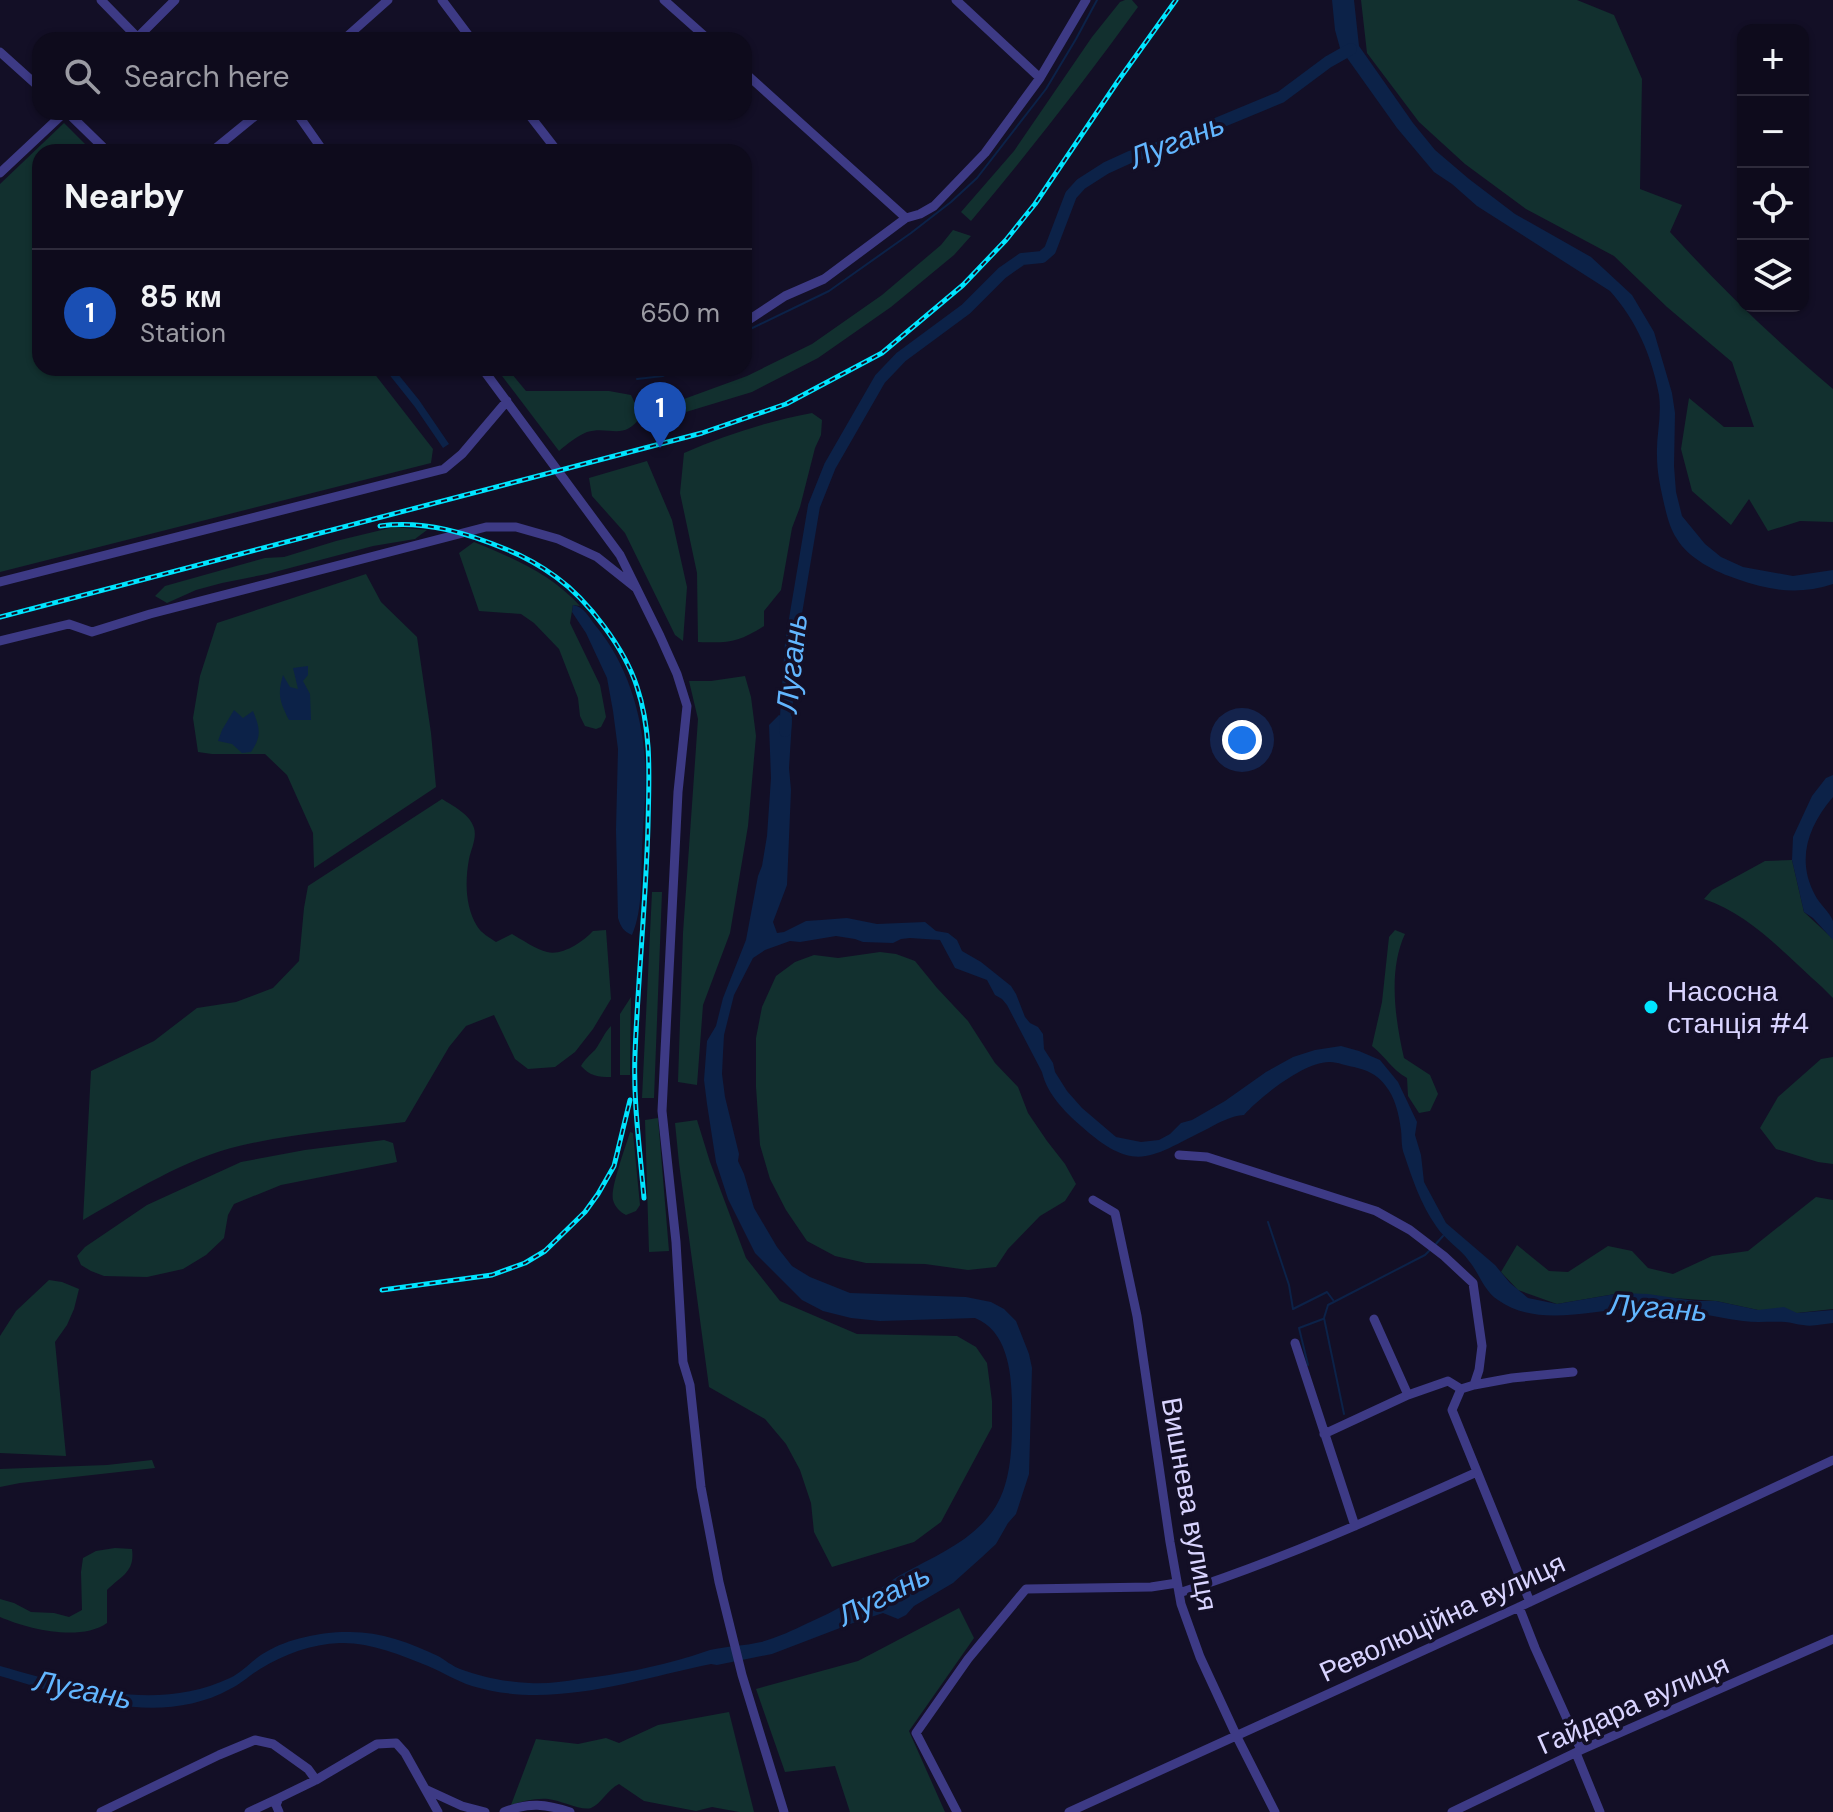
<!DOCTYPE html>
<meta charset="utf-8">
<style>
:root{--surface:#0e0b1c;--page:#1c1929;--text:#f1f3f6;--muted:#9b9ba3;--line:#2e2b3b;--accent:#00e5ff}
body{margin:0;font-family:"DM Sans",sans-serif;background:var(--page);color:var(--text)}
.controls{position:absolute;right:24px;top:24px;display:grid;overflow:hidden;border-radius:16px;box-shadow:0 2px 6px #0004}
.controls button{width:72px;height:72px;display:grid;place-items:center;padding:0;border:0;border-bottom:2px solid var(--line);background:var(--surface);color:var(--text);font:40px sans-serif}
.you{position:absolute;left:1242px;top:740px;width:28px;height:28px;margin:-20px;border:6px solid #fff;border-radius:50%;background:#1a73e8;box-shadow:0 0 0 12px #1a73e833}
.badge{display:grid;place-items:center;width:52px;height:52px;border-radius:50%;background:var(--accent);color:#fff;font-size:26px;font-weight:700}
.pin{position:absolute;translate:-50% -66px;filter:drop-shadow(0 2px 4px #0008)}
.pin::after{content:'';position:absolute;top:42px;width:28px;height:24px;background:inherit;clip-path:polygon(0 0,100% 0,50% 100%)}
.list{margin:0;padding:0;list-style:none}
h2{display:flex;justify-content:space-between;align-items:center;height:104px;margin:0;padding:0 32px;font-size:34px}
h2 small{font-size:26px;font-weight:400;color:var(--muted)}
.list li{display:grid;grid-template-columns:52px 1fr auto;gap:24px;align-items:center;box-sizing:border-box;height:128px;padding:0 32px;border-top:2px solid var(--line)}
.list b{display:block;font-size:30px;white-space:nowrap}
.list p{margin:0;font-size:26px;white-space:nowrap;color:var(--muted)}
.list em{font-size:26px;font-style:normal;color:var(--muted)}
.icon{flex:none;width:44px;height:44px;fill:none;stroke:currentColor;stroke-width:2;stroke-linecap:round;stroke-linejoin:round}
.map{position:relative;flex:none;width:1833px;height:1812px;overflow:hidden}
.search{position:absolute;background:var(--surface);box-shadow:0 2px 6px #0004;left:32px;top:32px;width:720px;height:88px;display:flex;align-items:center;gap:20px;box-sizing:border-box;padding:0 28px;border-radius:24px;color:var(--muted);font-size:30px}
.panel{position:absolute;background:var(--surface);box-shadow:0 2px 6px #0004;left:32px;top:144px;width:720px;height:232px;border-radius:24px}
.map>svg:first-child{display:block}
.green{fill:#12302f}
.water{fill:#0c2248}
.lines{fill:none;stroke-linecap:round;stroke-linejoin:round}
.stream{stroke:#0c2248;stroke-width:2}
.river{stroke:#0c2248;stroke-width:12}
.minor{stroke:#3d3a85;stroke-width:9}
.rail-casing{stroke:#00e5ff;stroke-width:5}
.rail{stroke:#130f26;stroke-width:2;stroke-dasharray:6;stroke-linecap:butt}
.poi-dot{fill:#00e5ff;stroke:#130f26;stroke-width:3}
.labels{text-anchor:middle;stroke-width:7;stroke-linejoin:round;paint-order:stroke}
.poi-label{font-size:28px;fill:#d9d4ff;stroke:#130f26;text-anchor:start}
.street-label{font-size:28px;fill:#d9d4ff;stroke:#130f26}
.water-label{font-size:30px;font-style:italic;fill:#62b6ff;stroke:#130f26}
</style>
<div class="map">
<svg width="1833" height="1812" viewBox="0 0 1833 1812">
<rect width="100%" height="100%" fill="#130f26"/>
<path class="green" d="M1125,0h7l6,7c-53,73 -108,144 -167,214l-10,-9 53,-61 78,-114 28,-35z
M1361,0h216l37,15 28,64 -2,110 42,16 -12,27c51,56 105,108 163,157v133l-33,-1 -32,10 -19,-32 -18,26 -39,-34 -11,-42 8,-51 35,29h30l-22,-65 -65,-55 -53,-51 -88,-47 -61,-45 -46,-42 -52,-69z
M64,123l29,29h-53v216h330l63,81 -2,14 -431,109v-388z
M953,230l18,6 -17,19 -63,52 -73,51 -66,34 -66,20 -2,-13 63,-23 65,-32 70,-49 59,-50z
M496,368h11l19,23h83l22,4 10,21c-17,26 -32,9 -54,16 -10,4 -20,12 -28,19z
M812,413l10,7 -1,15 -6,13 -15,59 -8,21 -11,62 -17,21v15c-27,17 -35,17 -66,16l-1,-69 -17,-80 4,-40c41,-18 85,-32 128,-40z
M647,461l25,59 15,67 -4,54 -8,-6 -50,-102 -33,-37 -3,-18z
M394,527l33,3 -12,9 -42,7 -106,28 -45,9 -26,7 -29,13 -12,-7 10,-10 100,-28 19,-1 52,-16z
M474,542c39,16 77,32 106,64l-7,-1 -3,18 30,62 6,32 -5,10 -5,2 -11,-3 -5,-10 -2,-18 -19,-49 -25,-26 -13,-9 -42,-3 -20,-58z
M366,574l15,28 36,35 14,96 5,54 -122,81 -1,-35 -26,-58 -22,-21h-53l-14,-2 -5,-34 7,-42 17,-53z
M745,676l6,21 5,39 -8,90 -18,107 -27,72 -6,80 -19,-3 5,-149 15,-214 -9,-38h22z
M442,799c11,7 28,15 32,29 3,10 -3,21 -5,31 -4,22 -4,47 8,67 4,7 13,12 19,16l16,-8c9,5 25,16 35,18 15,4 36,-10 46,-21l13,-1 5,69 -18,30 -18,23 -20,15 -27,2 -13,-10 -21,-44 -28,11 -17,21 -44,75c-55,7 -111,11 -166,24 -52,12 -109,47 -156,74l8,-149 63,-30 43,-33 39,-6 37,-14 26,-27 5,-53 4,-22z
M1792,860l12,52 29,27v59l-11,-11c-36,-32 -72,-73 -118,-88l8,-9 53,-29z
M652,892h10l-8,206h-12z
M1395,930l10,4c-17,36 -10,85 -1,124l26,17 8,19 -8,17 -11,2 -11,-17 -1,-18c-16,-9 -21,-21 -35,-32l10,-44 7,-65z
M880,952l16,2 19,7 22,27 31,33 27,42 23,24 10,26 19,28 18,23 11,20 -11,17 -25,15 -32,33 -12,18 -28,3 -43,-6 -59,-1 -31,-7 -28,-15 -21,-31 -16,-31 -10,-34 -4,-58v-49l6,-31 14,-31 19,-14 19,-7 24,3z
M631,997l-1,78h-10v-61z
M611,1026v51c-13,0 -21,-1 -30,-11 4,-7 8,-10 14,-16 6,-8 9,-17 16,-24z
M1833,1057v107l-15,-2 -42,-13 -16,-21 18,-31 43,-38z
M658,1118l11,133 -20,1 -4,-132z
M697,1120l13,42 36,96 34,43 77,33 100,2 19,11 11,16 5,38v26l-51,95 -27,20 -82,25 -18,-35 -3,-29 -11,-33 -14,-26 -21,-25 -56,-32 -30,-224 -4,-40z
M630,1132l3,1 7,72 -4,6 -10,4c-6,-3 -11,-8 -13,-15 -3,-12 13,-54 17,-68z
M384,1140l9,3 4,19 -116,23 -47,19 -6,11 -4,23 -18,17 -23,14 -36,8 -43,-1 -13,-5 -10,-6 -4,-9 8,-9 62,-42 94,-43 64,-12z
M1816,1197l17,3v109l-36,4 -39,-3 -42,-9 -101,-7 -58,10 -39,-14 -17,-18 16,-27 32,26 19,1 40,-26 24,5 16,17 25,6 39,-18 36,-5z
M49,1280l13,2 17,7 -5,20 -7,16 -12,17 11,114 -66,-3v-117l16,-25z
M152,1460l3,8 -135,15 -20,4v-18l107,-4z
M115,1548l17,1c3,23 -10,26 -25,41v33c-27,19 -79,6 -107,-6v-18l14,4 17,9 23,1 15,4 13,-7 -1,-38 2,-14 13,-7z
M959,1608l15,30 -65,93 36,81h-95l-15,-46 -50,6 -29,-83 102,-28z
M729,1712l25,100h-15l-27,-5 -16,4 -52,-10 -25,-17c-12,6 -18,20 -28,24 -10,3 -31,-8 -43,-9 -12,-1 -25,2 -37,6l25,-66 42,5 28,-6 13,5 39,-18z"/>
<path class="water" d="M1332,0h22l5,46 54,77 22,27 34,29 46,35 76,43 41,38 22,37 18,61 3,20 -1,53 2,26 6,24 23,28 16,13 22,10 50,9 40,-6v14c-34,11 -62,7 -96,-5 -21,-7 -48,-20 -60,-40 -8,-12 -11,-27 -14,-40 -3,-14 -6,-28 -6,-43 -1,-20 5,-40 2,-61 -7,-39 -23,-75 -49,-104l-133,-85 -25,-22 -18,-12 -37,-44 -57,-80 -5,-18z
M384,368h9l26,32 30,44 -6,4 -28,-41z
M573,605c11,2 16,12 22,20 32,38 47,88 50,137 2,29 -2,58 -3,87 -1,27 1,60 -10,86 -9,-4 -11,-8 -14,-17l-2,-88 2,-81 -5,-38 -6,-33 -21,-45 -14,-21z
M308,666v9l-5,6 7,13 1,26h-22c-9,-18 -12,-25 -6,-45l7,12 8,2 -5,-21z
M234,710l9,8 10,-7c7,17 9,25 -2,41l-9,1 -10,-9 -14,-3 4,-11z
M779,715l13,5 -3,48 2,22 -4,95 -14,37 4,11 7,-1 22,-11 15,-1 26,-2 30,6 48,-2 11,9 12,2 9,7 5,11 19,11 30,24 5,8 9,23 5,6 8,4 5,7 1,15 9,14 2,9 12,19 15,17 34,29 25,5 18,-2 11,-6 11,-11 11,-3 33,-19 41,-29 27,-15 22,-7 26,-4 18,5 21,9 18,22 19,40 -2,13 6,20 3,27 22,41 49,42 15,18 18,15 29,6 64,-11 27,1 47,7h21l42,9 26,-3 13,6 36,-3v13c-10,1 -21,4 -30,2 -6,0 -12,-3 -18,-3 -14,-1 -28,1 -42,-1 -36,-5 -72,-15 -109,-13 -44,2 -97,20 -136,-8 -14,-9 -19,-27 -29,-39 -9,-13 -24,-21 -33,-35 -15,-21 -24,-48 -32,-72 -3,-8 -2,-16 -3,-24 -2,-16 -6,-33 -16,-45 -8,-11 -19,-15 -31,-18 -8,-1 -16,-5 -24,-5 -25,-1 -70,35 -86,53 -13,1 -24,7 -35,13 -58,28 -72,48 -128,-2 -16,-14 -34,-32 -39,-54l-35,-67 -5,-6 -7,-4 -8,-15 -32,-12 -15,-28 -30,-2 -9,1 -8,4 -30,-1 -8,-3 -19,-3 -36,6 -10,-1 -25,9 -12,8 -19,37 -10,40 -1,18 -1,21 3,23 14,57 -1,7 6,13 10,34 23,39 15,19 18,11 40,16 116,4 25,5 13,7 12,12 13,33 3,14 -3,106 -13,40 -8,9 -12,21 -14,13 -29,26 -39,23 -8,9 -8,4 -15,-6 -30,10 -81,31 -55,11 -6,-1c-79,16 -159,46 -239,22 -16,-5 -29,-14 -44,-20 -27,-11 -59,-24 -88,-23 -29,1 -55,11 -80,26 -10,6 -19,15 -30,20 -70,39 -159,8 -230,-13v-10c75,21 155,47 230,12 13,-6 23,-19 36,-26 21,-13 55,-20 80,-20 32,-1 63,10 92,24 7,4 14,10 22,13 21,8 46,13 69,14 17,1 33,-1 50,-4 38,-4 76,-12 113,-23 6,-2 12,-4 18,-6 17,-4 34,-4 51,-8 15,-4 33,-12 47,-19 14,-6 27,-13 40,-20 10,-4 20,-6 29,-12 9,-6 17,-13 27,-18 33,-18 71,-33 92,-67 18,-30 16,-72 16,-106 -1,-30 -5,-69 -37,-82l-95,3 -29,-3 -28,-7 -21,-11 -47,-47 -27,-54 -12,-37 -9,-58 -3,-24 3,-39 9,-15 7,-28 23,-58 12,-64 4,-10 5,-30 4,-58 -2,-53z
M1833,775v22c-25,29 -37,63 -18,98 4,9 15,17 18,26 0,5 0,14 0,19l-20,-22 -9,-6 -12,-52 1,-23 19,-41 14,-18z"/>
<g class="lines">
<path class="stream" d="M744,332l85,-41 82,-58 40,-31 26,-24 69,-89 30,-50 21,-39
M637,379l26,-3 14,-8
M1268,1222l21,63 4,24 34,-17 6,8
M1434,1246l9,-10
M1308,1365l-9,-37 24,-9
M1344,1414l-20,-96 4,-13 97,-50 4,-4"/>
<path class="river" d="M785,731l6,-88 23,-137 16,-40 50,-87 21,-22 65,-48 36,-36 20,-14 20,-2 8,-7 21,-55 10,-11 25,-16 24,-11 68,-22 13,-9 70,-29 47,-35 23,-13"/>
<path class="minor" d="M101,0l36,37
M442,0l30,40
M664,0l45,40
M956,0l84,78
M135,40l40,-40
M343,40l45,-40
M0,52l40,36
M744,72l162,146
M67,112l41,40
M296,112l28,40
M527,112l31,40
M211,152l49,-40
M0,173l65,-61
M744,323l41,-27 39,-17 82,-61 14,-4 14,-8 51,-53 55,-75 46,-78
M482,368l138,187 40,81 17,38 10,32 -9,86 -16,319 14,131 7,120 7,23 11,102 18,95 23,93 42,137
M0,582l444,-113 18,-15 45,-53
M0,641l69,-17 23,8 58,-18 336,-87h30l42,12 39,18 39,31
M1179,1155l28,2 169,54 34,19 34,26 29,27 9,63 -3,24 -5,15 -13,4 -9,21 78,192
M1093,1200l22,13 22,103 33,226 11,62 19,53 37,80 38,75
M1374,1319l34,76
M1295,1343l60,183
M1474,1385l38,-7 61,-6
M1324,1434l84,-39 40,-14 13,8
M1179,1593c102,-33 200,-77 298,-121
M1519,1607l16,41 46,102
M1576,1753l24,59
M425,1789l37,17 23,6
M101,1812l118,-57 36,-15 18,4 35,25 8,11 61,-36 19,-1 9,10 33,59
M249,1812l30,-14
M279,1812l-3,-7 3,-7 37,-18
M504,1812c25,-10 42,-8 66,0
M957,1812l-41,-79 52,-74 58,-70 125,-2 26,-4
M1069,1812l450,-205 314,-147
M1452,1812l129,-62 252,-111"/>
<defs>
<path id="rail" d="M380,526c45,-6 87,7 128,24 17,7 33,16 48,27 32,23 69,72 81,110 15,45 12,91 11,138 -2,76 -10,152 -13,229 -2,48 5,96 9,144
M0,617l702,-184 84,-29 96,-51 81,-68 43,-45 29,-36 83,-123 58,-81
M382,1290l110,-15 33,-12 20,-12 40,-39 13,-18 16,-28 16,-66"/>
</defs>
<use href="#rail" class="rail-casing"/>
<use href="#rail" class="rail"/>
</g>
<circle class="poi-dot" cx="1651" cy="1007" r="8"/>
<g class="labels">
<g class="poi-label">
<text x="1667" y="1001">Насосна<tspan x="1667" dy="32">станція #4</tspan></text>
</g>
<g class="street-label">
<text transform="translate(1190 1504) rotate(80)" y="10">Вишнева вулиця</text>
<text transform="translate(1442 1617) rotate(-25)" y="10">Революційна вулиця</text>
<text transform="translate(1633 1704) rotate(-24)" y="10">Гайдара вулиця</text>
</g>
<g class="water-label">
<text transform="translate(1177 141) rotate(-22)" y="10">Лугань</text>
<text transform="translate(792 663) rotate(-84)" y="10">Лугань</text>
<text transform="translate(1658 1308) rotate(4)" y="10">Лугань</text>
<text transform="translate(884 1595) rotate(-27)" y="10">Лугань</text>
<text transform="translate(83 1690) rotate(11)" y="10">Лугань</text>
</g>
</g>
</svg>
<div class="controls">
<button>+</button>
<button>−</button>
<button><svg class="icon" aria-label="locate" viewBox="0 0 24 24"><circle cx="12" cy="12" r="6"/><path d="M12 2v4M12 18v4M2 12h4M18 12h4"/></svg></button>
<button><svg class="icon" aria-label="layers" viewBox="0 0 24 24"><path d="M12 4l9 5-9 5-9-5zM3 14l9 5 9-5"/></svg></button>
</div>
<div class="you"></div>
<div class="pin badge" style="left:660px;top:448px;background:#1a4fb4">1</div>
<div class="search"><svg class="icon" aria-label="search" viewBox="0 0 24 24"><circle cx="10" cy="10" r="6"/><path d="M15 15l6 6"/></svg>Search here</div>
<section class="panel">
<h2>Nearby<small></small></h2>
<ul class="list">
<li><span class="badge" style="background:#1a4fb4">1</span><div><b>85 км</b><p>Station</p></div><em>650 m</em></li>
</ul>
</section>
</div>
